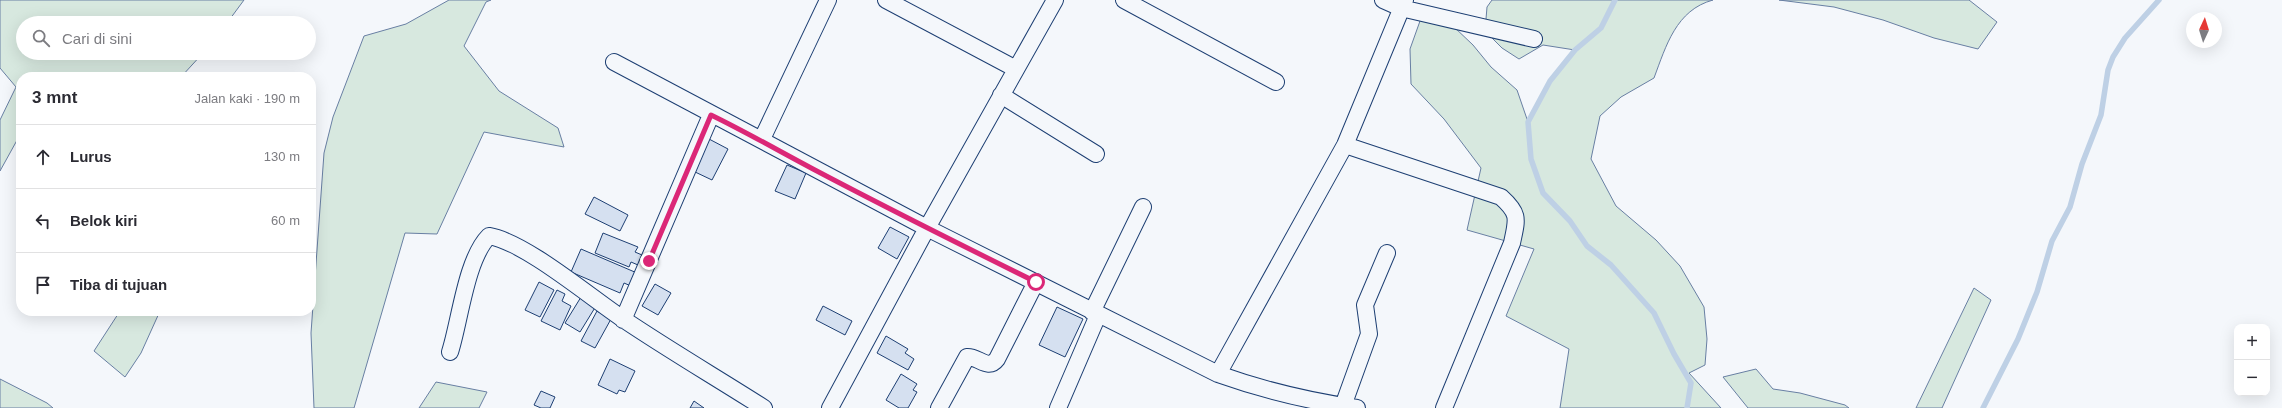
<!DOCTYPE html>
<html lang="id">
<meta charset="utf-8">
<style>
:root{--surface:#fff;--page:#f2f2f3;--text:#2b2b33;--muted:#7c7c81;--line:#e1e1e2}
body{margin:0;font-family:Arial,sans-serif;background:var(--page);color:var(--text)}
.controls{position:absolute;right:12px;bottom:12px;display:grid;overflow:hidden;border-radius:8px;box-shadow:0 4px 16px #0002}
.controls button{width:36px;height:36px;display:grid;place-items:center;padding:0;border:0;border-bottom:1px solid var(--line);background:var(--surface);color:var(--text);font:20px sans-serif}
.compass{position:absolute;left:2186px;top:12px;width:36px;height:36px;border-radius:50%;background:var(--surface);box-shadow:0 4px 16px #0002;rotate:4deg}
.stop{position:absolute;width:12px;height:12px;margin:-9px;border:3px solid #db2777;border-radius:50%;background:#fff}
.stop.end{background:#db2777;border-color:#fff;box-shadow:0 1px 4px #0008}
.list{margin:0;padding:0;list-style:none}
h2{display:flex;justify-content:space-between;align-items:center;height:52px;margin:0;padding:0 16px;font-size:17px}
h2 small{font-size:13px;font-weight:400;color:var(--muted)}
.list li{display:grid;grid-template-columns:26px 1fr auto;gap:12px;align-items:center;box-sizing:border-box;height:64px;padding:0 16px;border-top:1px solid var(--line)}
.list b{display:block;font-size:15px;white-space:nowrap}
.list em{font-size:13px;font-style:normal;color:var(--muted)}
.icon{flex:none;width:22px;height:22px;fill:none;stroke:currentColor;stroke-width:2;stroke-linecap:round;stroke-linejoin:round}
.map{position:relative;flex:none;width:2282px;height:408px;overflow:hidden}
.search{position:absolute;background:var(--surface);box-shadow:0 4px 16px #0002;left:16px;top:16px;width:300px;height:44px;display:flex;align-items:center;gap:10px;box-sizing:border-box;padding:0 14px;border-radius:22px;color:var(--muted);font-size:15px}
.panel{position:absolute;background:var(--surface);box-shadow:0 4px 16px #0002;left:16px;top:72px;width:300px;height:244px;border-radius:16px}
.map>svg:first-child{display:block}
.green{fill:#d7e8df;stroke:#687fa3}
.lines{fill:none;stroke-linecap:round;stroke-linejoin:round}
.stream{stroke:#bed0e5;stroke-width:5.5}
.building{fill:#d5e0f0;stroke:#1d3f73}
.minor-casing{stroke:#1d3f73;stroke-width:18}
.minor{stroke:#f4f7fb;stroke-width:16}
.route{stroke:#db2777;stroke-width:5}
</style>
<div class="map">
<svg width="2282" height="408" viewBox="0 0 2282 408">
<rect width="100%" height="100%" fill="#f4f7fb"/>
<path class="green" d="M0,0h244l-17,23h-204v30h180l-22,24h-160v56l-21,38v-51l16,-33 -16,-19z
M449,0h42l-5,2 -22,44 35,45 59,37 6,19 -80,-15 -47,102 -32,-1 -51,175h-40l-3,-75 13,-180 9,-36 31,-81 42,-12z
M1492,0h221c-37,10 -47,46 -59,78l-33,19 -21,19 -9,43 25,47 40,34 24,26 24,41 3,32 -2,26 -16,8 32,35h-161l9,-59 -63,-33 28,-67 -67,-19 14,-62 -37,-49 -33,-35 -1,-35 15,-42 28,19 20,19 18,22 26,23 11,32 22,-41 25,-31 -32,-5 -24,14 -17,-11 -17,-17 2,-24z
M1779,0h190l28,22 -19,27 -44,-11 -51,-18 -49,-13z
M1974,288l17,12 -49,108h-26z
M120,311h40l-19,42 -16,24 -31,-26z
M1756,369l17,20 27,4 45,12 4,3h-101l-25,-31z
M0,379l47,24 6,5h-53z
M436,382l51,10 -8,16h-60z"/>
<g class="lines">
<path class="stream" d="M1615,0l-14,28 -26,22 -25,31 -22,41 3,37 12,34 27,28 17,25 24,19 43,48 20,41 17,29 -4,25
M1983,408l35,-69 19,-47 15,-51 18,-34 12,-43 19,-49 7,-45 5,-13 12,-19 34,-38"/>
</g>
<path class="building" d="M709,139l19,10 -16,31 -19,-9z
M787,165l19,8 -11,26 -20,-8z
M594,197l34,18 -8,16 -35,-17z
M890,227l19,10 -12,22 -19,-11z
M603,233l35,14 -3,5 7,3 -4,10 -7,-3 -2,5 -34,-14z
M581,249l56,24 -6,13 -7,-3 -4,10 -49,-21z
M539,282l15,8 -14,27 -15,-7z
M655,284l16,9 -13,22 -16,-9z
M557,290l8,4 -3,7 9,5 -11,24 -19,-9z
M581,297l15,9 -16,26 -15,-9z
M823,306l29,15 -7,14 -29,-15z
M1057,307l26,12 -18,38 -26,-12z
M597,311l14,8 -16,29 -14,-7z
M886,336l22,13 -3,4 9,6 -6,11 -31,-17z
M610,359l25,12 -10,21 -6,-2 -2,4 -19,-9z
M901,374l16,10 -4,6 4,2 -9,16h-9l-13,-8z
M541,391l14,6 -5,11h-9l-7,-3z
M694,401l10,7h-14z"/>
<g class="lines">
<defs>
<path id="minor" d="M886,0l130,69
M1124,0l152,82
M1383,0l18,8 133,31
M614,62l313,166 291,146c45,16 91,27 139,34
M1001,95l95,59
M762,139l66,-139
M1345,145l156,52c19,17 16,22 11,46l-68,165
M1092,312l51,-105
M623,320l88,-205
M450,352c10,-31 16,-93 39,-116 36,6 101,61 134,83 46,31 94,59 141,89
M1218,374l127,-229 60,-145
M1343,406l26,-72 -4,-29 22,-52
M830,408l97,-180 128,-228
M939,408l28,-51c11,-1 21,14 30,2l39,-77
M1058,408l40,-93"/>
</defs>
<use href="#minor" class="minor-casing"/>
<use href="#minor" class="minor"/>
</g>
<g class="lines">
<path class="route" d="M649,261l62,-146c35,17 68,36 102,54 74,39 148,76 223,113"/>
</g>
</svg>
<div class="controls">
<button>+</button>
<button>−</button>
</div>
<svg class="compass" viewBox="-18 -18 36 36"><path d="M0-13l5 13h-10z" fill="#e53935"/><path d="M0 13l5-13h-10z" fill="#7c7c81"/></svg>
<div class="stop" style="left:1036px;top:282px"></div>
<div class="stop end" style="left:649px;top:261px"></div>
<div class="search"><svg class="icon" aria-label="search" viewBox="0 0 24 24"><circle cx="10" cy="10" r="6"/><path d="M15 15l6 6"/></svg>Cari di sini</div>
<section class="panel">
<h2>3 mnt<small>Jalan kaki · 190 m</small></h2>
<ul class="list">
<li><svg class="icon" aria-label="ahead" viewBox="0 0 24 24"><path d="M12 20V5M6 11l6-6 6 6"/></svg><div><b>Lurus</b></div><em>130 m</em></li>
<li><svg class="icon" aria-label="left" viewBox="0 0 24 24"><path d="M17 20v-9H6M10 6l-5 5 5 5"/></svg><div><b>Belok kiri</b></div><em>60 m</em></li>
<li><svg class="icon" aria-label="arrive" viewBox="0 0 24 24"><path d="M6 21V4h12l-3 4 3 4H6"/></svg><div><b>Tiba di tujuan</b></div></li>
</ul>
</section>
</div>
